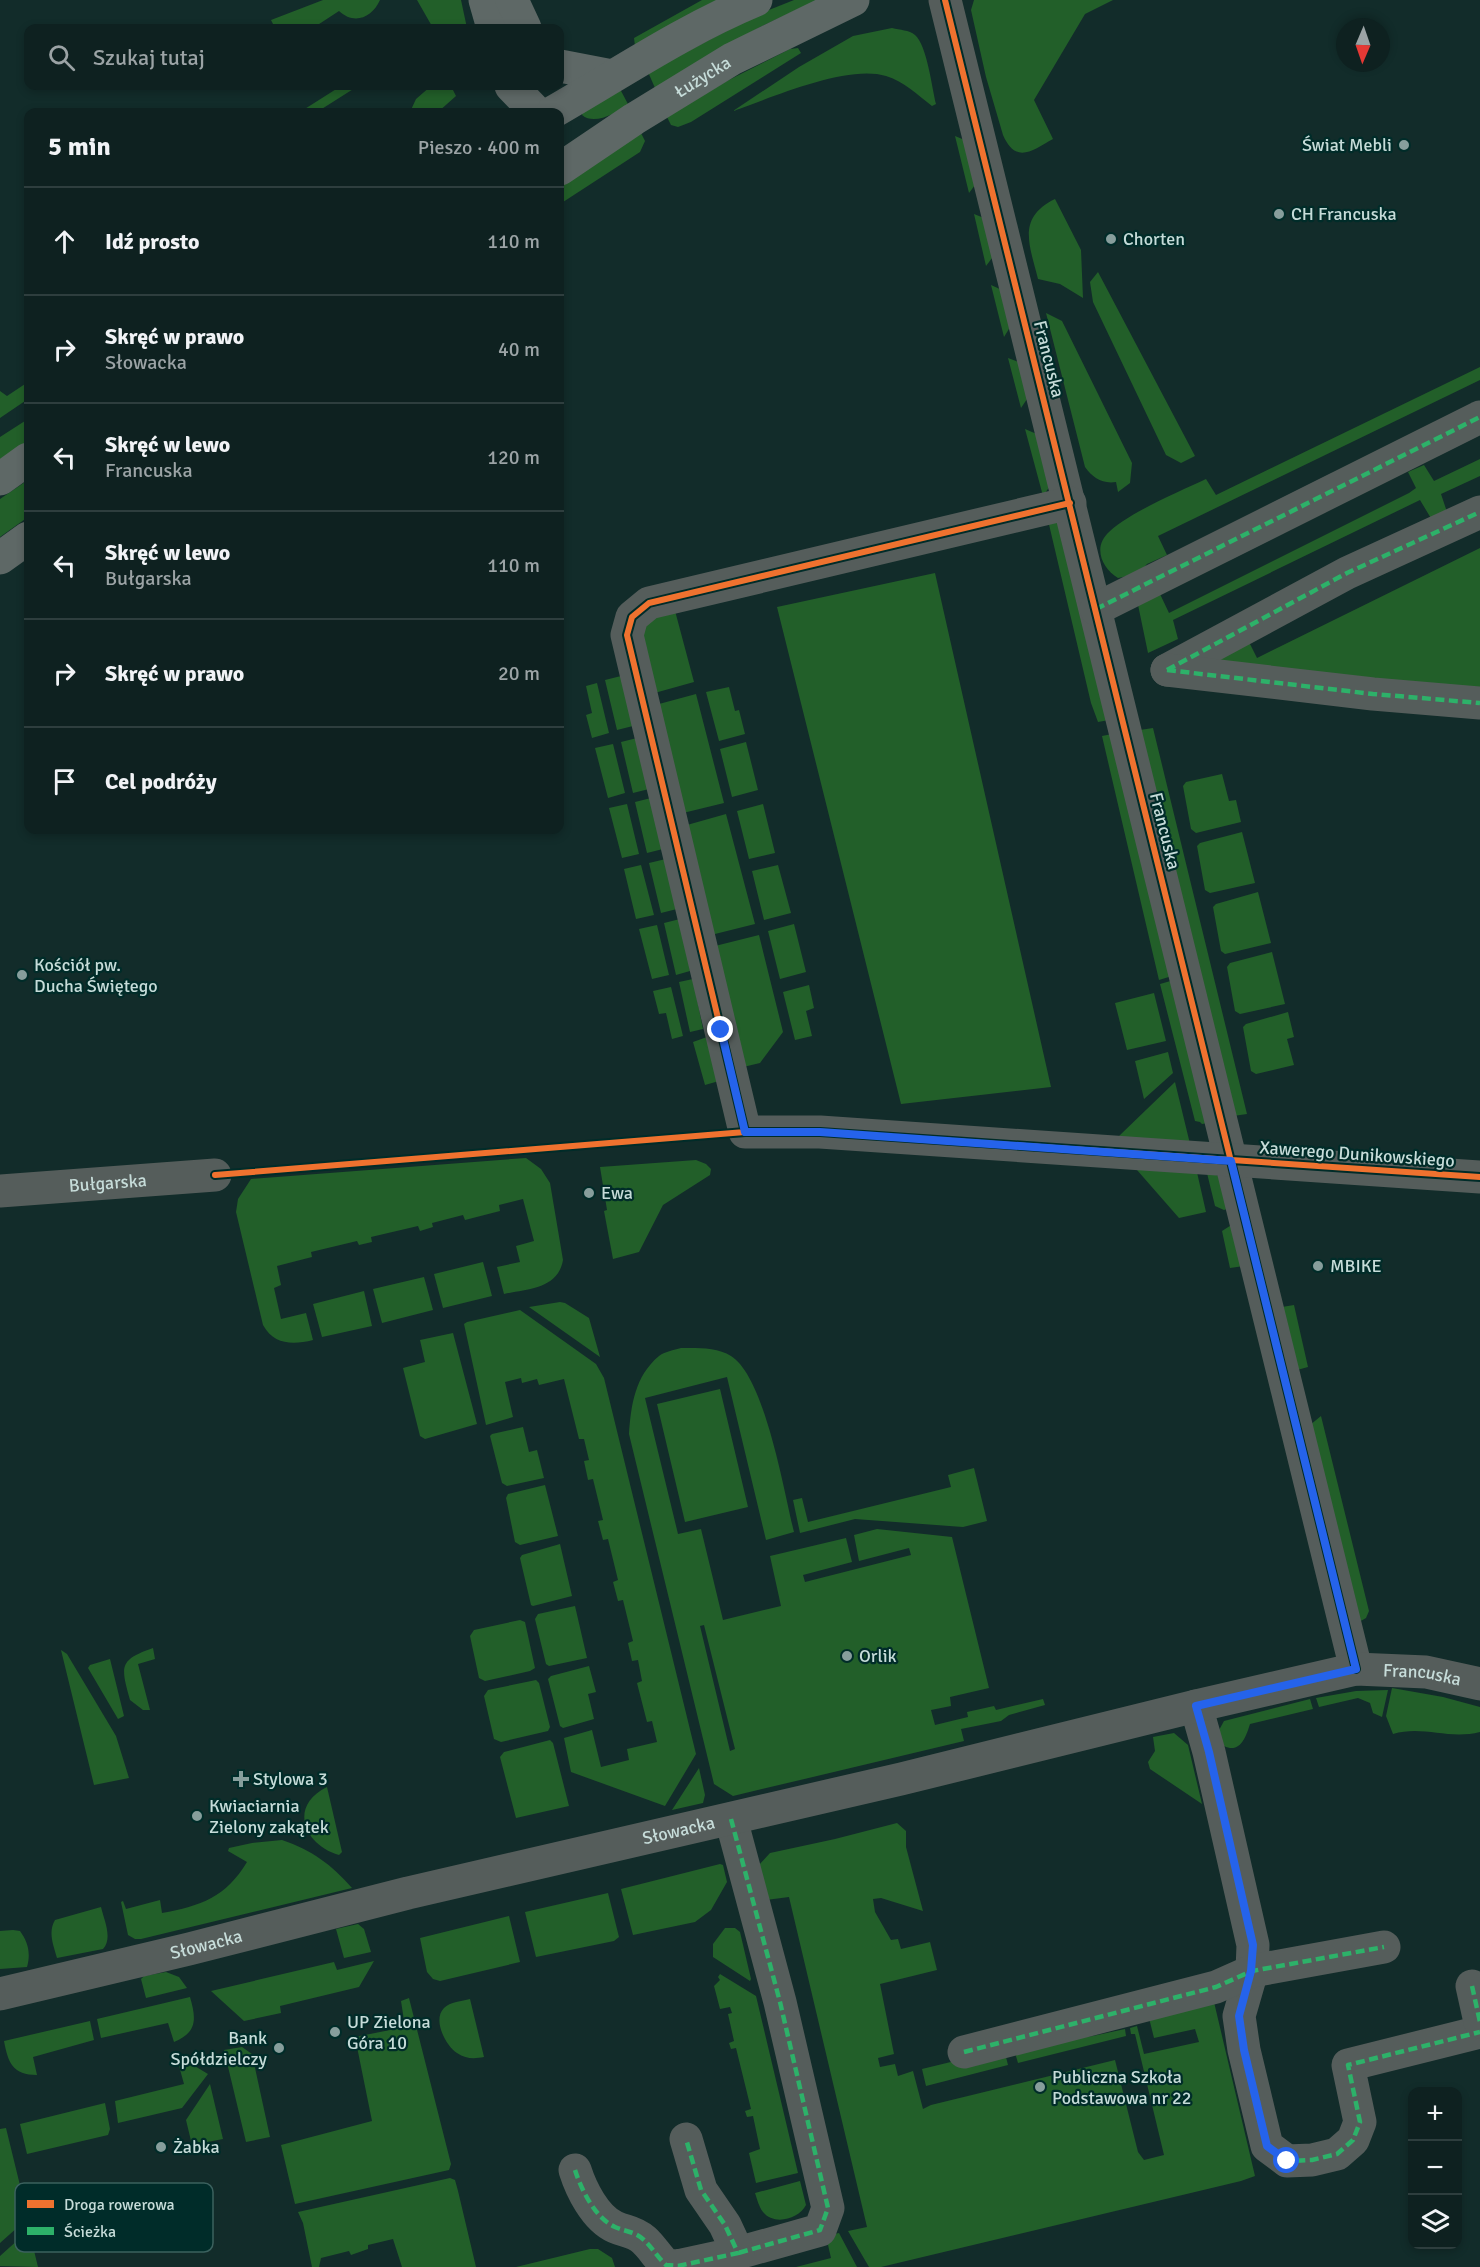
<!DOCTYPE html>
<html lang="pl">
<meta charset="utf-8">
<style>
:root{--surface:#0e2120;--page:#1c2e2d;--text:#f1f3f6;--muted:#9ba3a5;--line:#2e3e3e}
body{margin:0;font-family:Signika,sans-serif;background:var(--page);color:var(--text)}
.controls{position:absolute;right:18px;bottom:18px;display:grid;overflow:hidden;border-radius:12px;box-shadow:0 3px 9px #0003}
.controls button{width:54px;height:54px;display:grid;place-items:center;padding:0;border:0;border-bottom:2px solid var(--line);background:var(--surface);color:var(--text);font:30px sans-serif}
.compass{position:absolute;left:1336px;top:18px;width:54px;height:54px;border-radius:50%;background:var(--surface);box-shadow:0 3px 9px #0003;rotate:182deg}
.stop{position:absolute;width:18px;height:18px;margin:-14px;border:4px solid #2563eb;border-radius:50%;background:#fff}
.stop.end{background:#2563eb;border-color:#fff;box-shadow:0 2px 6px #0008}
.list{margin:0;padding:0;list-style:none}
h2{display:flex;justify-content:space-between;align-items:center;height:78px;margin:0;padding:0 24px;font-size:26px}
h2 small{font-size:20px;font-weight:400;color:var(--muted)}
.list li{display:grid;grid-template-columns:39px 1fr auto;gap:18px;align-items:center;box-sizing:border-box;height:108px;padding:0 24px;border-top:2px solid var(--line)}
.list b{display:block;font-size:22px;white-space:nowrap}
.list p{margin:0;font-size:20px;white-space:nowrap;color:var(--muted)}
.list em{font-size:20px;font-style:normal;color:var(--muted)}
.icon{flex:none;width:33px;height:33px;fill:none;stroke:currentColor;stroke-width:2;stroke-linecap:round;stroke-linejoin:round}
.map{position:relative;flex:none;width:1480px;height:2267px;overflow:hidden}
.search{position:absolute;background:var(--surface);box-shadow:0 3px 9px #0003;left:24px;top:24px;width:540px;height:66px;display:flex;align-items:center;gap:15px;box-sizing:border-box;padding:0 21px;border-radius:12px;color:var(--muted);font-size:22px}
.panel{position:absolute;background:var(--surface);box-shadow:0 3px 9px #0003;left:24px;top:108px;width:540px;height:726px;border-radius:12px}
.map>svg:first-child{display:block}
.green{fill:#225f29;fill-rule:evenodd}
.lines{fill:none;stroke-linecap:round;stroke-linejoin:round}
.street{stroke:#555d5b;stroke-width:33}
.secondary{stroke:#5e6866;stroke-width:33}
.quiet{stroke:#2db169;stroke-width:4.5;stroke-dasharray:9 4.5;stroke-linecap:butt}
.cycleway-casing{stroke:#002c29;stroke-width:10}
.cycleway{stroke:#ef722f;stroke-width:6}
.route{stroke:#2563eb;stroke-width:8}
.poi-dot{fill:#879e9c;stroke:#002c29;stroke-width:2}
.labels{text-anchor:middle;stroke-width:4.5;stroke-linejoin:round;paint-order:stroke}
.street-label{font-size:18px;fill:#c6dcd9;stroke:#002c29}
.poi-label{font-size:18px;fill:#c6dcd9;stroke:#002c29;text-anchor:start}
.key{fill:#002c29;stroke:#3b615e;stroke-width:1.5}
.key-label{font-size:16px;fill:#c6dcd9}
</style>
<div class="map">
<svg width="1480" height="2267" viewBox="0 0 1480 2267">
<rect width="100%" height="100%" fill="#122c2a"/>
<path class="green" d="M323,0h57c-8,18 -26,25 -41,11l-26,17h-38l-4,-8z
M417,0h44l6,28h-34z
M702,0h20l-87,46 -1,-8z
M794,0h24l-58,27 -105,61 -7,-16 111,-58z
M974,0h139l-28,14 -51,86 19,39c-20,11 -37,26 -50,-4l-17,-58 -15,-67z
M892,28c8,2 17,2 23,7 12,10 17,53 21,69l-4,2c-14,-11 -29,-25 -46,-30 -39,-12 -115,22 -153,35l66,-44 54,-31z
M798,48l3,5 -110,69 -13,5 -7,-2 -4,-8 58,-35 65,-33z
M341,86h17l-41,26h-17z
M431,86h20l5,10 -18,16h-28l6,-13z
M620,89l9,17c-13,6 -34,20 -47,9l1,-4z
M641,133l4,8 -5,11 -80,52v-18z
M955,136l12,5 11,40 -9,12z
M1055,199l26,51 2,48 -23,-14 -22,-5c-8,-33 -22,-61 17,-80z
M974,214l10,4 11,36 -9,12z
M1098,272l97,184 -14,7 -15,-8 -73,-153 -3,-20z
M991,285l11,5 10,34 -8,13z
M1046,313l16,8 3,6 67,136 -2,20 -12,9 -2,-10c-14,2 -23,-4 -31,-15z
M1008,358l13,5 6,36 -6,9z
M1480,367v13l-322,156 9,19 -20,9 -9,10 -20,4c-15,-9 -25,-29 -11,-44 17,-19 73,-43 99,-55l10,16z
M28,382v17l-28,19v-27l7,5z
M28,419v23l-28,19v-24z
M1025,429l14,6 11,51 -7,10z
M1480,459v17l-39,18 6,18 -15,8 -12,-20 -247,120 5,19 -30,14 -11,-53 23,-6 9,19 240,-120 7,-5 -8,-16 16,-7 10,16z
M28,480v37l-28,20v-38z
M1047,516l10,4 52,200 -11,2 -7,-19z
M1480,548v152l-289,-34 56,-28 10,20z
M935,573l116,514 -150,17 -124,-497z
M674,607l20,75 -43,12 -10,-70z
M625,675l12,50 -20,5 -12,-50z
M597,683l12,50 -17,5 -6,-23 6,-2 -6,-27z
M729,687l6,24 4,-1 6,24 -26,7 -13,-49z
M696,694l28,109 -41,10 -24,-109z
M1153,728l94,386 -14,2 -93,-386z
M1112,734l60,242 -13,4 -57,-244z
M641,737l12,51 -20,5 -12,-51z
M746,742l12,48 -26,7 -12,-48z
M613,744l12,49 -17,5 -13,-50z
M1222,774l7,27 7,-1 5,22 -45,11 -5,-4 -8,-43 3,-4z
M655,797l12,51 -20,5 -12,-51z
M627,804l12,50 -17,4 -13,-50z
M763,804l12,49 -26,6 -12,-48z
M726,814l29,110 -44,11 -24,-110z
M1242,832l13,51 -45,10 -5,-3 -8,-44 3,-3z
M670,858l11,50 -20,5 -12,-50z
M641,865l13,50 -18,4 -12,-50z
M778,865l13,48 -27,7 -12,-49z
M1258,892l13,51 -46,11 -4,-3 -8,-44 3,-3z
M684,918l6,53 -14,4 -12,-52z
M794,924l12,48 -26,7 -12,-48z
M657,925l12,50 -17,4 -13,-50z
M759,935l24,97 -23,31 -21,5 -24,-122z
M1272,952l13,52 -45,10 -5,-3 -8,-44 3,-4z
M693,979l10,50 -13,3 -11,-50z
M1174,980l34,143 -6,1 -2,-2 -5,-1 -35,-137z
M809,985l5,23 -8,3 6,25 -17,4 -12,-48z
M671,987l12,49 -11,3 -6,-26 -7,1 -6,-23z
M1154,993l12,48 -39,9 -12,-47z
M1288,1012l6,25 -7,2 7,26 -38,9 -5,-3 -8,-44 3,-3z
M707,1037l12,44 -14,4 -12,-43z
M1168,1052l5,21 -29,26 -9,-38z
M1175,1082l16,66 -72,-12z
M526,1158l15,11 9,14 13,77c-5,29 -36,29 -59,34l-7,-27 23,-5 -4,-16 18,-5 -11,-42 -24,6 1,6 -35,9 -2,-5 -31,8 1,4 -13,4 -2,-5 -47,11 1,5 -13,3 -2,-4 -46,11 1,5 -35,9 4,19 -7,3 7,31 25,-6 7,27c-20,5 -39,5 -50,-15l-27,-113 2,-13 13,-20z
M696,1160l10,4 5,5 -1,6 -47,30 -24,47 -26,7 -9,-48 3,-1 -7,-43z
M1130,1162l66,6 10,44 -27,6z
M1206,1169l12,7 12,32 -6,2 -9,-4z
M1233,1224l11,42 -14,2 -8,-37z
M483,1262l9,34 -49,12 -9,-34z
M424,1277l9,33 -51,13 -9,-34z
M364,1291l8,35 -50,11 -9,-33z
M560,1302l5,1 24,15 11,39 -71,-50z
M1294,1305l14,62 -11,3 -15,-63z
M520,1310l76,54 8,14 92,376 -31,52 -94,-34 -7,-34 28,-8 9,37 28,-7 -2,-11 30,-7 -5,-21 -5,1 -10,-39 5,-2 -4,-21 -6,1 -4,-18 5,-2 -10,-41 -5,1 -5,-19 5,-2 -10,-41 -5,1 -5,-19 5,-1 -10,-41 -5,1 -4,-19 5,-1 -5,-21h-5l-15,-60 -25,6 -2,-6 -15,4 -1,-5 -16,4 8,35 -27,8 -22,-101 3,-2z
M453,1333l24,91 -52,15 -5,-3 -17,-68 22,-6 -5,-22z
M681,1348c16,0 36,-1 50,8 34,21 53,136 63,176l-28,8 -39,-163 -82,21 33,136 23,-5 22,91 58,-14 -11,-50 76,-18 6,24 -49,13 2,7 106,-27 -2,-7 -50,13 -5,-26 23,-6 75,8 37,151 -39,9 1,9 -20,4 4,15 33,-8 -1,-5 27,-6 2,4 47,-11 2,6 -36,10 -8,6 -40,8 3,12 -231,55 -19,-12 -85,-350c2,-29 6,-58 30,-78 5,-4 15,-6 22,-8zM704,1625l31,124 -5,2 -30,-125z
M720,1389l28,118 -63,15 -28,-118z
M1321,1416l48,195 -3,7 -7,4 -49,-197z
M523,1427l6,25 8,-2 7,28 -37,8 -5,-3 -12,-47 2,-2z
M974,1468l13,53 -24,6 -108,-8 -55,14 -7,-33 9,-2 6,24 143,-35 -3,-12z
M545,1485l13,51 -38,9 -5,-3 -9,-44 2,-4z
M560,1544l12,52 -39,10 -2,-1 -11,-47 2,-3z
M575,1606l12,52 -38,8 -3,-2 -11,-45 3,-5z
M520,1620l5,2 10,46 -5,3 -45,10 -6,-3 -9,-42 4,-6z
M153,1648l2,11 -17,5 12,46h-7l-13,-10c-9,-33 -12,-40 23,-52z
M61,1650l6,4 49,82 13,42 -35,7z
M110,1659l14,57 -6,3 -30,-51 2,-3z
M589,1666l7,26 -8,2 6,25 -31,9 -3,-2 -12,-47 3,-3z
M536,1680l3,3 11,44 -2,4 -47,11 -7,-3 -10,-43 4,-6z
M1392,1688l51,9 37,10v25c-32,8 -57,-7 -87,2l-7,-18z
M1388,1690l-6,27 -9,-4 -3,-10 -12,-5 -39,9 -3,-9 40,-7z
M1310,1699l3,10 -63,15c-4,13 -10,30 -26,22l-6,-14 6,-11z
M1174,1733l14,12 14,59 -52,-35 -2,-7 7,-11 -2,-14z
M550,1740l3,3 16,63 -53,12 -16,-61 4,-5z
M699,1768l6,27 -2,8 -31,7z
M327,1787l15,65 -3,3c-35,-10 -51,-49 -12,-68z
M897,1823l9,8v16l17,64 -42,-13 -8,1 2,13 16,28 7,-1 3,10 29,-7 7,28 -57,14 14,70 -16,4 2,9 15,-3 3,12 15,-5 10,38 8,-4 184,-45 23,92 6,8 20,-5 -29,-121h-4l-1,-6 7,-2 7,28 55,-12 -4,-13 -41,9 -5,-20 65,-16 41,174 -14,5 -360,86h-12l-21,-36 19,-4 -78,-330 -23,3 -8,-34 12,-13 65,-14z
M282,1840c30,10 50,25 70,48l-211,51h-6l-7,-4 -7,-33 2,-1 3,8 34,-9 2,13c39,-7 64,-16 85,-51l-19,-11 1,-3 23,-5z
M720,1864l3,1 4,17 -16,28 -16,12 -62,13 -12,-46z
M608,1893l11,44 -5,4 -78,16 -11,-45z
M101,1907c3,13 12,31 2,42l-46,9c-4,-14 -9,-26 -2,-38z
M509,1916l11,46 -80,19 -7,-2 -6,-7 -7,-34z
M358,1924l6,5 7,23 -27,6 -8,-29z
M725,1928h10l5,4 11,47 -1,2 -37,-24v-13z
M13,1930l7,1c8,11 11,22 7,36l-27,2v-38z
M374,1961l-15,26 -79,19 1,7 -37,8 -33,-30 123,-29 3,8z
M166,1972l13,5 8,11 -41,10 -5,-19 3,-3z
M720,1974l36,22 42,177 -42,10 -7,-30 11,-4 -7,-33 -6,1 -2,-6 6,-2 -15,-61 -5,1 -2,-6 5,-2 -6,-27 4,-1 -2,-6 -10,2 -6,-23 6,-6 -2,-3z
M190,1997c6,21 8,35 -16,45l-6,-19 -67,15 -4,-19z
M409,1998l42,166 -2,6 -154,34 -14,-59 91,-24 -17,-84 50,-10 -4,-26z
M470,1999l14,58c-10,2 -18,2 -27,-4 -11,-7 -25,-33 -13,-45 6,-6 18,-7 26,-9z
M90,2021l4,19 -61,17 4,18c-24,0 -29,-12 -33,-34z
M1125,2029l1,7 -108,27 -5,-17 80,-10z
M242,2047l10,7 18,83 -24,5 -22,-92z
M1004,2049l4,16 -82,21 -4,-17z
M193,2065l15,9 -26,34 -64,15 -3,-22 69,-17 -5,-18z
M210,2084l13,55 -31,6 -6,-25z
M105,2103l5,26 -2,6 -81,19 -7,-30z
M6,2128l22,90 -28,25v-114z
M450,2178l5,2 3,11 18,76h-74l-9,-28 -25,6v4l-17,6 -2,-4 -28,7 -2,9h-7l-9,-44 -5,-11z
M800,2181l6,24c-7,14 -32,21 -43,7 -4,-5 -6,-13 -8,-19z
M29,2230l9,37 -38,-1v-10z
M839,2233l18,34h-61l35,-9 -5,-22z
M590,2249h8l14,9 3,9h-99z"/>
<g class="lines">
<g class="street">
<path d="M945,0l411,1669"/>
<path d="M1070,503l-421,100 -17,14 -5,18 118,497h75l660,45"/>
<path d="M1096,609l384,-192"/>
<path d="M1167,670l180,-97 133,-61"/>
<path d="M1167,670l206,24 107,9"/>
<path id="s1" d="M0,1191l215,-16"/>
<path d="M1196,1706l13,46 44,193 -1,26 -13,45 5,34 23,96 20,15 25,-1 25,-6 16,-14 7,-18 -12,-57 132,-33"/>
<path d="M731,1819l49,183 48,206 -8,22 -82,23"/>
<path d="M1472,1986l8,36"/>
<path id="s2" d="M0,1994l189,-45 219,-56 493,-114 295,-73 160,-37 70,3 54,12"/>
<path d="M964,2052l252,-65 36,-16 132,-24"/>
<path d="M575,2170c6,19 20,48 40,57 11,5 19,4 29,13 8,7 14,18 22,25l12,1 60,-13 -13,-28 -24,-35 -15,-51"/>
</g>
<g class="secondary">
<path d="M485,0l8,28"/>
<path d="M512,0l13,28"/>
<path d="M560,66l52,10"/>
<path d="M511,86l25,26"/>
<path d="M553,112c66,-38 131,-82 203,-112"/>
<path id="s3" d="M560,169l74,-50 98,-60 121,-59"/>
<path d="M0,479l28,-20"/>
<path d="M0,558l28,-20"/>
</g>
<path class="quiet" d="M1096,609l384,-192
M1167,670l180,-97 133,-61
M1167,670l206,24 107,9
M1196,1706l13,46 44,193 -1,26 -13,45 5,34 23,96 20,15 25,-1 25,-6 16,-14 7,-18 -12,-57 132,-33
M731,1819l49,183 48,206 -8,22 -82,23
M1472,1986l8,36
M964,2052l252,-65 36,-16 132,-24
M575,2170c6,19 20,48 40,57 11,5 19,4 29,13 8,7 14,18 22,25l12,1 60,-13 -13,-28 -24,-35 -15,-51"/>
<defs>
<path id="cycleway" d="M945,0l411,1669
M745,1132l-118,-497 5,-18 17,-14 421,-100
M215,1175l530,-43h75l660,45"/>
</defs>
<use href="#cycleway" class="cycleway-casing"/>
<use href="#cycleway" class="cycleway"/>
</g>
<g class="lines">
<path class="route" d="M721,1030l24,102h75l411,29 125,508 -160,37 13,46 44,193 -2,26 -12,45 5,34 23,96 20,15"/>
</g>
<g class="poi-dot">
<circle cx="1404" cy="145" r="6"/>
<circle cx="1279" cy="214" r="6"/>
<circle cx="1111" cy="239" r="6"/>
<circle cx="22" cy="975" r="6"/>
<circle cx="589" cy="1193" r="6"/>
<circle cx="1318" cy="1266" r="6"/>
<circle cx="847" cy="1656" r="6"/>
<path d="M238 1770h6v6h6v6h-6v6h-6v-6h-6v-6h6z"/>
<circle cx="197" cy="1816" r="6"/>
<circle cx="335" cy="2032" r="6"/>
<circle cx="279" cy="2048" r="6"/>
<circle cx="1040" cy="2087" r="6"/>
<circle cx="161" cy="2147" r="6"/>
</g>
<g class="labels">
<g class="street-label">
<text dy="6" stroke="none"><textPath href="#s3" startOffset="170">Łużycka</textPath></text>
<text transform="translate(1049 359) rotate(76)" y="6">Francuska</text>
<text transform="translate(1165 831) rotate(76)" y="6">Francuska</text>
<text transform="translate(1357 1154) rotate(4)" y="6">Xawerego Dunikowskiego</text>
<text dy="6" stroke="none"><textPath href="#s1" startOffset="108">Bułgarska</textPath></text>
<text dy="6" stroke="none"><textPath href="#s2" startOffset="1461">Francuska</textPath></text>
<text dy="6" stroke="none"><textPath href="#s2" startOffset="698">Słowacka</textPath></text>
<text dy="6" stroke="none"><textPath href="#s2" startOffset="212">Słowacka</textPath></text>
</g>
<g class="poi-label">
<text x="1392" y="151" text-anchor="end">Świat Mebli</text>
<text x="1291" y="220">CH Francuska</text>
<text x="1123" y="245">Chorten</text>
<text x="34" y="971">Kościół pw.<tspan x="34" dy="21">Ducha Świętego</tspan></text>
<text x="601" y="1199">Ewa</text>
<text x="1330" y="1272">MBIKE</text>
<text x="859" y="1662">Orlik</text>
<text x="253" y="1785">Stylowa 3</text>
<text x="209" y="1812">Kwiaciarnia<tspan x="209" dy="21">Zielony zakątek</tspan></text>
<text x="347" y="2028">UP Zielona<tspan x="347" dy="21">Góra 10</tspan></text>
<text x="267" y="2044" text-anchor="end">Bank<tspan x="267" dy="21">Spółdzielczy</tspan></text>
<text x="1052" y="2083">Publiczna Szkoła<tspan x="1052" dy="21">Podstawowa nr 22</tspan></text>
<text x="173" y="2153">Żabka</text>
</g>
</g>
<rect x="15" y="2183" width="198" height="69" rx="9" class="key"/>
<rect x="27" y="2200" width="27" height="8" fill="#ef722f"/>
<rect x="27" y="2227" width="27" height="8" fill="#2db169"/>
<g class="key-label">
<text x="64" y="2210">Droga rowerowa</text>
<text x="64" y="2237">Ścieżka</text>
</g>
</svg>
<div class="controls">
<button>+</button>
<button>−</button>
<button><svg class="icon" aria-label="layers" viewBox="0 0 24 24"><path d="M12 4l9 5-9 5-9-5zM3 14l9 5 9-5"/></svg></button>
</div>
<svg class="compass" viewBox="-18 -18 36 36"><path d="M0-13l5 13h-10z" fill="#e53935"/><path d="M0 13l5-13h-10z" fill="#9ba3a5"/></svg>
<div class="stop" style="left:1287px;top:2161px"></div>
<div class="stop end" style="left:721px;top:1030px"></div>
<div class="search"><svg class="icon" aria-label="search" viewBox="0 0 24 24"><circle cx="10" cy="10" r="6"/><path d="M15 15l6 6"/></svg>Szukaj tutaj</div>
<section class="panel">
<h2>5 min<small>Pieszo · 400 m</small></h2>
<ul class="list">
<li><svg class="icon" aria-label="ahead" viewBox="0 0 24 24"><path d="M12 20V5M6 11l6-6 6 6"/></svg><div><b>Idź prosto</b></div><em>110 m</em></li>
<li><svg class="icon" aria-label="right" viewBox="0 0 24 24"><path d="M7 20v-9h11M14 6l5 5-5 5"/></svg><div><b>Skręć w prawo</b><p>Słowacka</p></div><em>40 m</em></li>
<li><svg class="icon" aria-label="left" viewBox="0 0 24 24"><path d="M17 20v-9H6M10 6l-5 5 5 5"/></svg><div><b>Skręć w lewo</b><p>Francuska</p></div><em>120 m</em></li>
<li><svg class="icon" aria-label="left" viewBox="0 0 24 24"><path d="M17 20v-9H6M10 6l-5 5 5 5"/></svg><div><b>Skręć w lewo</b><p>Bułgarska</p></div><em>110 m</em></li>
<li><svg class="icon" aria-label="right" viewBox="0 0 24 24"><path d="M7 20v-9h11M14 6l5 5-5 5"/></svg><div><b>Skręć w prawo</b></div><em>20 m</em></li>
<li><svg class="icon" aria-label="arrive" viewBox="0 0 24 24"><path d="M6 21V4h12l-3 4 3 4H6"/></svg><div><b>Cel podróży</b></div></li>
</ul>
</section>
</div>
